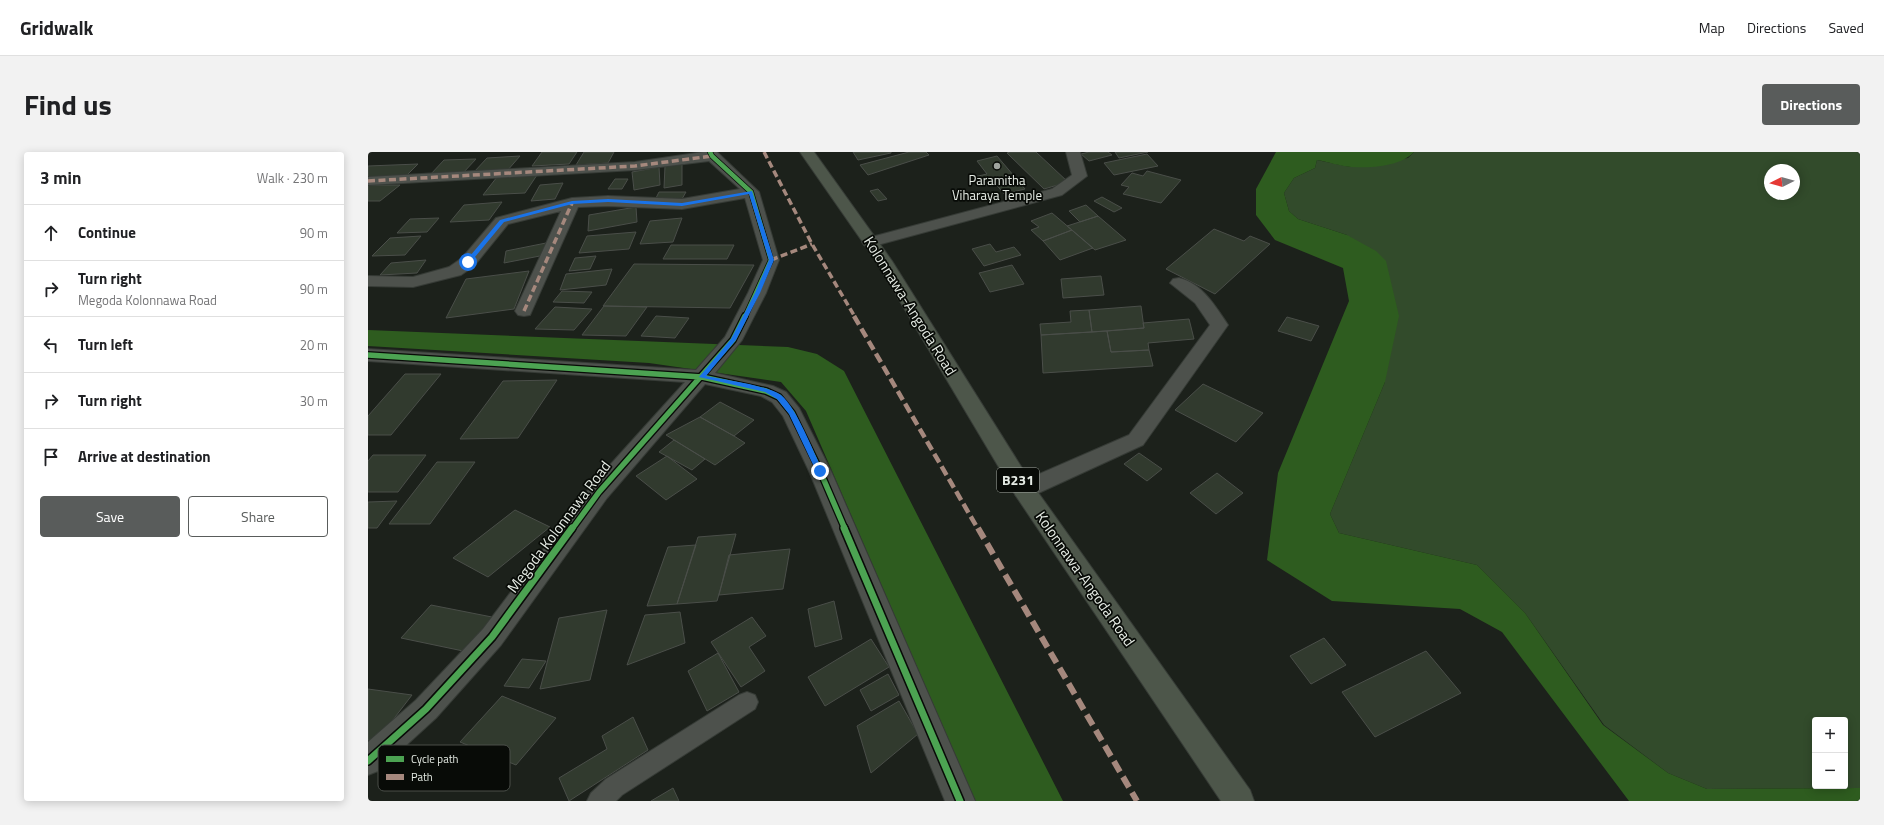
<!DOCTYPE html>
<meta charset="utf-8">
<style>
:root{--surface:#fff;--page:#f2f2f2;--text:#202124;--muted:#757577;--line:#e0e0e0;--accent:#595c5b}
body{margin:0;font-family:"Titillium Web",sans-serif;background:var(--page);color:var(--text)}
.controls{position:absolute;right:12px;bottom:12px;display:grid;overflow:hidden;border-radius:4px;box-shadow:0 2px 10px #0003}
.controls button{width:36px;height:36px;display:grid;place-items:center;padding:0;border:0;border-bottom:1px solid var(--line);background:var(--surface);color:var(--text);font:20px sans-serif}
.compass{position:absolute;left:1396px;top:12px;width:36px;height:36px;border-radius:50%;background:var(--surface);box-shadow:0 2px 10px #0003;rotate:265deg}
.stop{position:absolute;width:12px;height:12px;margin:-9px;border:3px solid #1a73e8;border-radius:50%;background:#fff}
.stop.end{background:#1a73e8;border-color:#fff;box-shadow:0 1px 4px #0008}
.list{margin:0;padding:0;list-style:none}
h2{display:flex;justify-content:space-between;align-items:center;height:52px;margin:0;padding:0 16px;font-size:17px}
h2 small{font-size:13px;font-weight:400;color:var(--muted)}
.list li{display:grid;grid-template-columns:26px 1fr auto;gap:12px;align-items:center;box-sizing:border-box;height:56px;padding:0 16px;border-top:1px solid var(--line)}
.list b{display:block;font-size:15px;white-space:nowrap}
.list p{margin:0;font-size:13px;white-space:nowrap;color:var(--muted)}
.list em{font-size:13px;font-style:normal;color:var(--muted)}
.actions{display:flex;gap:8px;padding:12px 16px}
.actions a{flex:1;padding:9px 0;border:1px solid var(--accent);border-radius:4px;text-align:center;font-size:14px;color:var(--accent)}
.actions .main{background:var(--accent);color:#fff}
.icon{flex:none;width:22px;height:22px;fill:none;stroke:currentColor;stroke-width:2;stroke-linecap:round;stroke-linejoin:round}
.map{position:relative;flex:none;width:1492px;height:649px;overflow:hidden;border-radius:4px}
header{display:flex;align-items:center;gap:24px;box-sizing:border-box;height:56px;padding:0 20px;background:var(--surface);border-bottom:1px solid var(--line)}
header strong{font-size:19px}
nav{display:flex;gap:22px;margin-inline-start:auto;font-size:14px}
.intro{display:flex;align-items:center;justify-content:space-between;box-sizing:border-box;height:96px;padding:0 24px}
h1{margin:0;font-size:28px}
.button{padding:10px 18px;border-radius:4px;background:var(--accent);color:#fff;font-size:14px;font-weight:700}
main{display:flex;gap:24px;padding:0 24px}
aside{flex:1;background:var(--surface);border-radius:4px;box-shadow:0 2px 10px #0003}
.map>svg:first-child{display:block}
.green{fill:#324b2b;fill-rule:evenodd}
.water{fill:#2e5c1f}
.building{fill:#313a2e;stroke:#4a4e49}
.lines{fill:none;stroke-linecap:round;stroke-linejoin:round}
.service-casing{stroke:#363b36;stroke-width:2}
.minor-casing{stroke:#363b36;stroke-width:2}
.primary-casing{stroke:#363b36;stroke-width:2}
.service{fill:#4d514c;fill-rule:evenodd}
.minor{fill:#4d514c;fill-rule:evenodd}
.primary{fill:#4d564a;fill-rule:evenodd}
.quiet-far2{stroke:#a5887d;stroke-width:3.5;stroke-dasharray:7 3.5;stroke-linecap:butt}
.quiet-far1{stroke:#a5887d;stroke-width:4.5;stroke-dasharray:10 4.5;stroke-linecap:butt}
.quiet{stroke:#a5887d;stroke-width:6;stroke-dasharray:12 6;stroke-linecap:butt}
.cycleway-far2-casing{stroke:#080b07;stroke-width:6}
.cycleway-far1-casing{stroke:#080b07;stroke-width:8}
.cycleway-casing{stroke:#080b07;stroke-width:10}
.cycleway-far2{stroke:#4ca352;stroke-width:4.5}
.cycleway-far1{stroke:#4ca352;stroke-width:5.5}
.cycleway{stroke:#4ca352;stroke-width:7}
.route{fill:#1a73e8}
.poi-dot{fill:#9fa49e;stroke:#080b07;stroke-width:1.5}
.labels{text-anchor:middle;stroke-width:3.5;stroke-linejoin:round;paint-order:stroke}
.far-poi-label{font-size:13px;fill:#e5ebe4;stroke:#080b07}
.shield{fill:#080b07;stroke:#a3a8a2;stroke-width:1}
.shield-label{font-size:14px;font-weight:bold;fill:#e5ebe4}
.street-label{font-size:15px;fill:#e5ebe4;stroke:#080b07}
.key{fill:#080b07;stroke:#4a4e49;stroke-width:1}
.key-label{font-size:11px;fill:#e5ebe4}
</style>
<header>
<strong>Gridwalk</strong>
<nav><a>Map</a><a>Directions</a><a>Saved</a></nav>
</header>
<div class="intro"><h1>Find us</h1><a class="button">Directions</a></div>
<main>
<aside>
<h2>3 min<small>Walk · 230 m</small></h2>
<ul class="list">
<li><svg class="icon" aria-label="ahead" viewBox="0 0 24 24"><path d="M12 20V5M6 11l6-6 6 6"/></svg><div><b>Continue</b></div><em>90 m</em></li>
<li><svg class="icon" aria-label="right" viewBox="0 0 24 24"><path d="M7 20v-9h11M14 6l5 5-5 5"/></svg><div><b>Turn right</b><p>Megoda Kolonnawa Road</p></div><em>90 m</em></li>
<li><svg class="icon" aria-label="left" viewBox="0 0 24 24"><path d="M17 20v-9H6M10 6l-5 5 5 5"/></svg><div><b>Turn left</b></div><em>20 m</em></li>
<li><svg class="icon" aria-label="right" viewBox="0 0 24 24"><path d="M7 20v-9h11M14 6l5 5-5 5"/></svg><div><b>Turn right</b></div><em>30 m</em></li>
<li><svg class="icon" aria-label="arrive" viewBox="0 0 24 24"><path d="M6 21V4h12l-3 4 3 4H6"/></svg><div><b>Arrive at destination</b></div></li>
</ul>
<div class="actions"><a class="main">Save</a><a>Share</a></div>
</aside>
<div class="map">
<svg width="1492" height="649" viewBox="0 0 1492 649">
<rect width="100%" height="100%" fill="#1c211b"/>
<path class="green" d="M1046,0h446v636l-153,1 -39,-16 -64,-48 -79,-112 -48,-48 -138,-32 -9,-19 55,-132 -38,-147 -49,-16 -9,-8 -5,-18 10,-15 21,-10 2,-8 33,7 58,-9zM1402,18h24v24h-24zM1447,568h30v66h-30z"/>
<path class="water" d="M908,0h138c-14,15 -44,16 -63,15 -11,-1 -23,-5 -34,-7l-2,8 -21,10 -10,15 5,18 9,8 49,16 29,16 10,10 13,55 -14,66 -55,132 9,19 138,32 48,48 78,112 65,48 39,16 153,-1v13h-231l-127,-169 -42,-23 -128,-8 -65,-41 11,-87 71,-172 -6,-33 -68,-28 -19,-25v-26z
M0,178l420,17 29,7 27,17 219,430h-88l-169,-390 -25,-29 -132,-19 -281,-17z"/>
<path class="building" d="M174,0h35l-8,12 -37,2z
M216,0h30l-6,11 -32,2z
M485,0h38v1l-33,7z
M541,0h17l3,3 -61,20 -8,-10z
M642,0h26l32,30 -24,7 -37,-36z
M721,0h19l4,3 -23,6 -8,-7z
M747,0h33l-29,6z
M779,2l11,12 -44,9 -10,-12z
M152,4l-13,15 -33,1 13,-14z
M629,4l28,33 -21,5 -9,-11 -13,3 -8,-9 13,-3 -10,-13z
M108,7l-13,14 -33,2 14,-15z
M50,12l-12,12 -38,2v-12z
M314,12v21l-18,3 1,-22z
M291,15l1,18 -26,5 -2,-18z
M779,19l34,9 -20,23 -38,-9 6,-7 -8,-2 11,-12 11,3z
M169,23l-12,18 -42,2 14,-18z
M247,27h13l-6,10h-14z
M195,31l-8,16 -24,2 9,-16z
M0,33h32l-20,16h-12z
M510,37l9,10 -9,2 -8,-10z
M291,40h27l-4,7 -27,1z
M734,45l20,11 -8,4 -20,-11z
M134,50l-13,18 -39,2 14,-17z
M718,53l12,11 -18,6 -11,-11z
M268,55l1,15 -49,9 1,-16z
M684,61l20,17 -29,11 -12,-11 8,-3 -8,-6z
M730,64l28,24 -31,10 -28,-24z
M71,66l-12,14 -30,1 13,-14z
M314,66l-9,24 -33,2 10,-23z
M846,77l30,12 6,-5 20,8 -55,50 -49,-25z
M704,78l21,18 -33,12 -17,-19z
M268,80l-7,17 -50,4 8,-17z
M53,84l-16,19 -33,1 18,-18z
M178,91l-1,12 -41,8 2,-12z
M622,92l6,8 18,-5 7,8 -37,11 -12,-17z
M303,93h63l-7,14h-64z
M228,104l-6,13 -21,2 6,-13z
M58,108l-9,13 -37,2 11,-12z
M266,112l120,1 -24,43 -127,-2z
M644,113l12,19 -34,8 -11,-19z
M244,117l-6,16 -46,5 6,-16z
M161,119l-15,38 -68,9 20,-39z
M733,124l3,19 -41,3 -2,-19z
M194,139l30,1 -8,11 -31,-1z
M236,154l43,1 -21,29 -44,-1z
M773,154l3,22 -52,4 -3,-22z
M187,155l37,2 -18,21 -39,-1z
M721,158l3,22 -51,3 -1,-11 31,-2 -1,-11z
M288,164l33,2 -14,20 -34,-2z
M919,165l32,9 -8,15 -33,-10z
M821,167l5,20 -46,4 1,7 -38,2 -4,-21 37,-3 -1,-5z
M739,179l4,21 38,-2 4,16 -110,7 -2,-38z
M37,222h36l-50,61h-23v-19z
M189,228l-39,58 -58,1 43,-58z
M835,232l60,29 -27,29 -61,-32z
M352,250l34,18 -20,16 -34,-19z
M332,265l34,19 11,7 -30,22 -49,-30z
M306,288l31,19 -13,11 -33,-18z
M771,301l23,16 -15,12 -23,-17z
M5,303h53l-28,37h-30v-31z
M299,304l30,23 -31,21 -30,-24z
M69,310h38l-45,62h-41z
M849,321l26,20 -27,21 -26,-21z
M29,349l-20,27h-9v-26z
M147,358l35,17 -62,50 -35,-19z
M368,382l-19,67 -40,3 21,-67z
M328,393l-19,59 -30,2 21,-59z
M422,397l-7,40 -64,6 10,-40z
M466,449l8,38 -27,8 -7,-38z
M63,453l66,13 -29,34 -67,-14z
M239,458l-17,70 -50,9 19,-71z
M312,460l5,31 -58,22 18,-50z
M384,465l14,19 -17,11 16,24 -24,16 -30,-45z
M956,486l22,27 -35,19 -21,-28z
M503,487l18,28 -64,39 -17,-29z
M1058,499l35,42 -86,44 -33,-45z
M350,501l21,39 -32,19 -19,-40z
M154,507l24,2 -17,27 -25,-2z
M520,522l11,21 -28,16 -11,-21z
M0,537l44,6 -36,47 -8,-2z
M134,544l54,22 -40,47 -56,-23z
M531,549l19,33 -47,39 -14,-47z
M265,565l15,33 -79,51 -10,-23 48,-29 -5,-13z
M305,636l6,13h-28z"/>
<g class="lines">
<defs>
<path id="service" d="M379,540l8,3 3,7 -3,7 -133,86 -6,6h-29l4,-8 15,-14 133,-84z"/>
<path id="minor" d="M335,0h14l42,40 20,68 -13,33 -24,47 -27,33 58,13 13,6 13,16 32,63 144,330h-30l-136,-330 -26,-55 -11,-14 -11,-6 -56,-12 -98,114 -106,147 -65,73 -58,53 -10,4v-33l48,-42 67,-71 108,-143 94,-104 -317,-21v-12l328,21 29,-33 23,-44 15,-33 -18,-62 -63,11 -74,-3 -30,1 -48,108 -6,1 -6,-1 -3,-4 46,-100 -53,13 -34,42 -13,9 -48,12 -45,-1v-10l45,1 36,-10 13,-9 34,-40 76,-20 36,-2 74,3 58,-10 -31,-28 -74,9 -267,15v-8l267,-15z
M698,0h14l7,24 -25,19 -192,52 -6,-2 -2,-3 2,-3 188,-50 20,-14z
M811,126c23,5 37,29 49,47l-85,120 -111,51 -8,2 -8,-2 -3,-6 3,-6 113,-49 81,-110 -15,-22 -25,-20 3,-4z"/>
<path id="primary" d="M432,0h14l78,109 140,223 218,306 4,11h-33l-205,-305 -140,-235z"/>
</defs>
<use href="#service" class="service-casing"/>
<use href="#minor" class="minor-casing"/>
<use href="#primary" class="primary-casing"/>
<use href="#service" class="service"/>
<use href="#minor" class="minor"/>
<use href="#primary" class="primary"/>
<path class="quiet-far2" d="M396,0l48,92 43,73
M0,29l267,-15 77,-10
M403,108l41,-16
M156,159l48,-108"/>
<path class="quiet-far1" d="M486,164l124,213"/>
<path class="quiet" d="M610,376l159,273"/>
<defs>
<path id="cycleway-far2" d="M342,0l2,4 39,36 20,68 -26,57"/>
<path id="cycleway-far1" d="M0,203l334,22 64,14 13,6 13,16 28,58 25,58
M204,377l27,-37 134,-152 12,-24"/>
<path id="cycleway" d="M476,376l116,273
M0,609l58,-52 66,-72 80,-109"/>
</defs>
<use href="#cycleway-far2" class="cycleway-far2-casing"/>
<use href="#cycleway-far1" class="cycleway-far1-casing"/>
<use href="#cycleway" class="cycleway-casing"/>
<use href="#cycleway-far2" class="cycleway-far2"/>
<use href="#cycleway-far1" class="cycleway-far1"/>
<use href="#cycleway" class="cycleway"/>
</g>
<path class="route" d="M384,39l22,69 -14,33 -24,47 -30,36c19,4 60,9 75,19 16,13 32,57 42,76l-3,2 -4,-2 -27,-57 -12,-15 -12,-7 -66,-15 32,-38 24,-46 14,-33 -20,-66 -67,12 -74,-4 -36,2 -68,18 -34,41 -5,-1 35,-42 72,-19 36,-2 74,4z"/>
<circle class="poi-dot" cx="629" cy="14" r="4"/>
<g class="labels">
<g class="far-poi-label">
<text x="629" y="33">Paramitha<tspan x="629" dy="15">Viharaya Temple</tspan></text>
</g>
<rect class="shield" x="629" y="316" width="42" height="24" rx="3"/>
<g class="shield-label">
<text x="650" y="333">B231</text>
</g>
<g class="street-label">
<text transform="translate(542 154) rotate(58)" y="5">Kolonnawa-Angoda Road</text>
<text transform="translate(191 375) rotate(-53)" y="5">Megoda Kolonnawa Road</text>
<text transform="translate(717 427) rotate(55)" y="5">Kolonnawa-Angoda Road</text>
</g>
</g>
<rect x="10" y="593" width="132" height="46" rx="6" class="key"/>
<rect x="18" y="604" width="18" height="6" fill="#4ca352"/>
<rect x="18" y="622" width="18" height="6" fill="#a5887d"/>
<g class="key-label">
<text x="43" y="611">Cycle path</text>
<text x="43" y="629">Path</text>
</g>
</svg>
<div class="controls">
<button>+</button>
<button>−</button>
</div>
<svg class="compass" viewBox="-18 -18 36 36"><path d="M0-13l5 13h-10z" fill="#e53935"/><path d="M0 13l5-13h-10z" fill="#757577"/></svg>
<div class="stop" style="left:100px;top:110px"></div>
<div class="stop end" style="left:452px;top:319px"></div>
</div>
</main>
